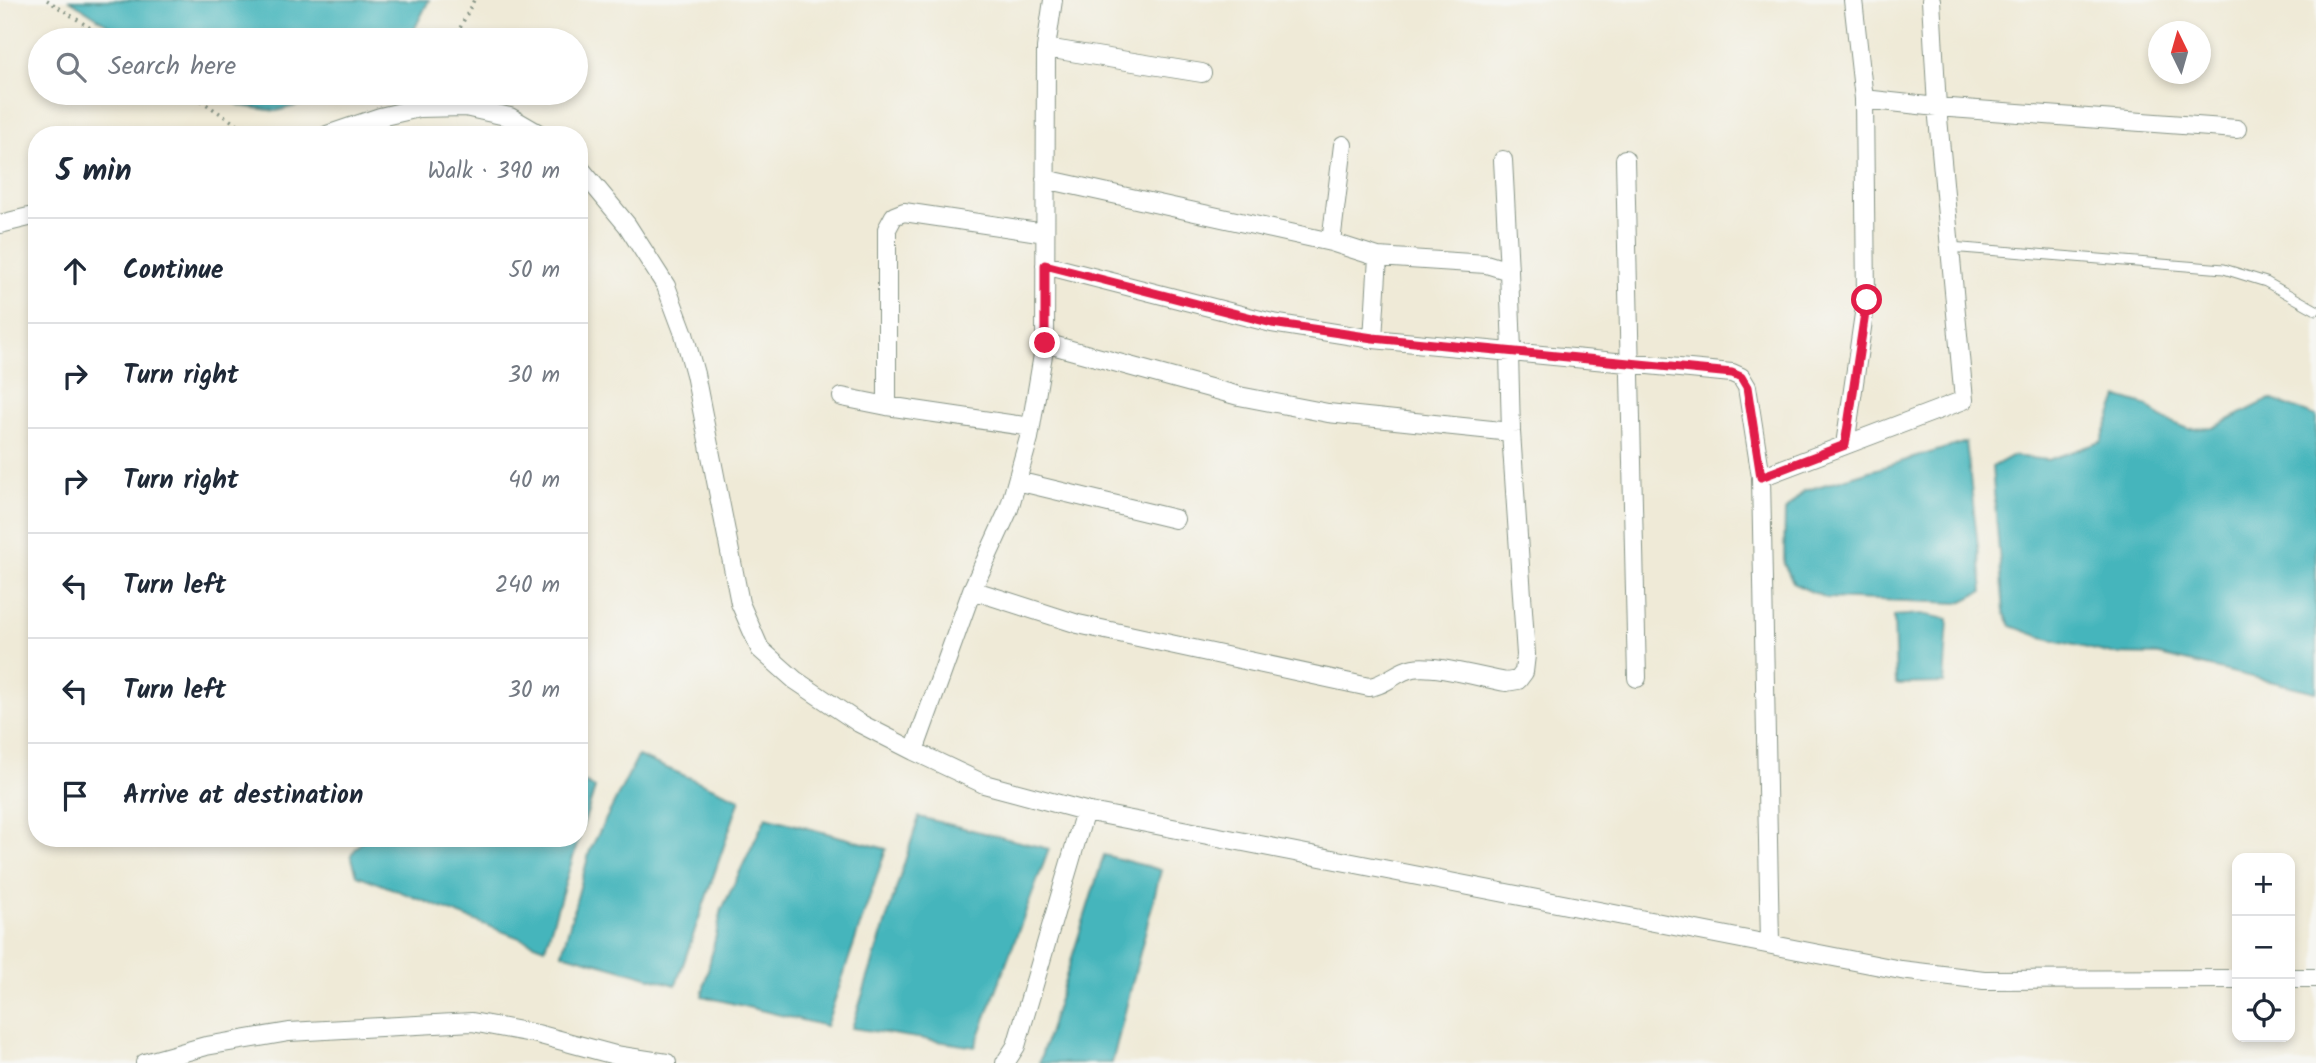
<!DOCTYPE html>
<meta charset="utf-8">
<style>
:root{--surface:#fff;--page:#f6f6f7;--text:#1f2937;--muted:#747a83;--line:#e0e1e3}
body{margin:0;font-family:Kalam,sans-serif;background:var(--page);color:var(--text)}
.controls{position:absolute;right:21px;bottom:21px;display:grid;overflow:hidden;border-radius:14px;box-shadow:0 4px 10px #0003}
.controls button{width:63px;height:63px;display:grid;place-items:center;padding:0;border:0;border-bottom:2px solid var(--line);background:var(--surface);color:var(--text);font:35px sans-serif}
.compass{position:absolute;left:2148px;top:21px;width:63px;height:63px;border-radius:50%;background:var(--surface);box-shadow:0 4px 10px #0003;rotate:355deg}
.stop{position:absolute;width:21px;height:21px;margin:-16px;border:5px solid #e11d48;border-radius:50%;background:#fff}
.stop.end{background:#e11d48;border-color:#fff;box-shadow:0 2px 7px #0008}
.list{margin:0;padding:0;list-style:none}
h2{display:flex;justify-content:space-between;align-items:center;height:91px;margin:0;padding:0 28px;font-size:30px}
h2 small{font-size:23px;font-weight:400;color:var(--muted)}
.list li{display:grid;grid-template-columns:46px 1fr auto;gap:21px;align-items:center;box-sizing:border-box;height:105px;padding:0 28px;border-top:2px solid var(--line)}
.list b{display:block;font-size:26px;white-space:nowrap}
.list em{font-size:23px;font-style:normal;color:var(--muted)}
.icon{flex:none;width:38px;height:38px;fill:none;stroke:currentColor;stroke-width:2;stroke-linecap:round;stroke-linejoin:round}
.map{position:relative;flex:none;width:2316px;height:1063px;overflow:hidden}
.search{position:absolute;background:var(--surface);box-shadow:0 4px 10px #0003;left:28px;top:28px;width:560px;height:77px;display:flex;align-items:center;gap:18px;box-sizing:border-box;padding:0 24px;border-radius:38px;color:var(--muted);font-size:26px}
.panel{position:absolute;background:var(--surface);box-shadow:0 4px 10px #0003;left:28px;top:126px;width:560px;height:721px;border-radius:28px}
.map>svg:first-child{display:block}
.water{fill:#45b5bc;stroke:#327978;stroke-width:2}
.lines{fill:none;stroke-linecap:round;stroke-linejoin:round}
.service-casing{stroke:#879486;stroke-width:11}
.minor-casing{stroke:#879486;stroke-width:20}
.path{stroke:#879486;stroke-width:3.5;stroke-dasharray:2 5;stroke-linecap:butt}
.service{stroke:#fff;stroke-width:9}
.minor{stroke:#fff;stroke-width:18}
.route{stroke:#e11d48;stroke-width:9}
</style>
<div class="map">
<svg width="2316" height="1063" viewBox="0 0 2316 1063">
<rect width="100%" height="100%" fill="#f6f6f2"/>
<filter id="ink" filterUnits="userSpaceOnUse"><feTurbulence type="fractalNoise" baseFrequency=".0143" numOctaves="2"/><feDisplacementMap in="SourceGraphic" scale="14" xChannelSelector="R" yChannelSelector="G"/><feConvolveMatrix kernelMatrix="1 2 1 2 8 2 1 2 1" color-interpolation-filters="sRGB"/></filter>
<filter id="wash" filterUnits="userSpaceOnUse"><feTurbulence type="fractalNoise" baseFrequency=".00686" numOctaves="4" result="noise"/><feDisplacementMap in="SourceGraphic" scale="28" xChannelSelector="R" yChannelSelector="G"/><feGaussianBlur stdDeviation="1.57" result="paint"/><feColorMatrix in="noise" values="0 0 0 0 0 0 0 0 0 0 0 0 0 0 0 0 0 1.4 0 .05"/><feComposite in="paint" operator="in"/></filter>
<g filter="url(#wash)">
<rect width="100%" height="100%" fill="#efead7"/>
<path class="water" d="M70,0h359l-20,40h-278z
M215,93h131l-70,18 -34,-5z
M2118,397l30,9 13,12 28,11 24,-1 57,-29 46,17v276l-157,-37 -47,-1 -71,-17 -30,-11 -7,-14 -12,-145 20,-11 36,4 53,-18z
M1966,442l17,149 -24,12 -133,-5 -32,-14 -10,-20 1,-53 19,-20z
M1921,614l27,5 -4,64 -48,1 -2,-68z
M638,756l102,43 -64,186 -114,-32 28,-103z
M579,779l16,9 -16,50z
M766,817l120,32 -60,177 -124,-30 20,-87z
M919,817l130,32 -74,198 -123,-19z
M364,838h215l-34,110 -188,-73 -6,-20z
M1104,855l57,15 -49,193h-73z"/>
</g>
<g filter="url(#ink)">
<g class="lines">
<defs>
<path id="service" d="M1950,247l274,22 42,13 50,28"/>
<path id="minor" d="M1046,48l156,25
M1864,99l73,8 300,22
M327,135l53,-18 39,-9 46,-1 45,10 31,18
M1625,159l12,519
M1503,160l6,111
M579,167l48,58 39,61 18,48 11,40 45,229 20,46 35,31 64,43 55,28 70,33 101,27 816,159 83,10 253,-1
M1045,179l286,63 47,15 108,7 23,7 3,80
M0,224l37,-9
M1331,242l12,-97
M1045,265l227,58 101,16 359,34 9,4 6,10 14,90 9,467
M1373,339l5,-82
M1045,343l194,53 89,17 183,19
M842,397l45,9 144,21
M887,406v-177l7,-13 10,-4 141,21
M1845,445l21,-145 -2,-201 -11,-99
M1761,477l203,-77 -27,-293 -6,-107
M1017,481l158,38
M972,590l106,34 291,63c17,-2 28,-16 44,-19 22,-4 69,10 93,14l12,-2 6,-8 2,-17 -15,-223 -2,-79
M914,751l58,-161 37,-81 20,-71 16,-95 1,-295 7,-48
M2290,978h26
M145,1063l61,-17 83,-14 183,-10 65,12 78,21 52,8
M1005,1063l11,-17 69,-235"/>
</defs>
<use href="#service" class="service-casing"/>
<use href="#minor" class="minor-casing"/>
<path class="path" d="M47,0l62,40
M454,40l20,-40
M189,93l64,42"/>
<use href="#service" class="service"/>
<use href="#minor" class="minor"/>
</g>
</g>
<g class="lines" filter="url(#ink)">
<path class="route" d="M1045,343v-78l227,58 101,15 359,35 9,4 6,10 14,90 84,-32 22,-145"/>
</g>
</svg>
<div class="controls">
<button>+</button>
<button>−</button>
<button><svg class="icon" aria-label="locate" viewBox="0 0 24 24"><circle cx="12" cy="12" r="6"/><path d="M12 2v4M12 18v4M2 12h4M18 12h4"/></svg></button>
</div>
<svg class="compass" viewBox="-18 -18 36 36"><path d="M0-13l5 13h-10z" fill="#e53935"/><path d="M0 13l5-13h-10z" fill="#747a83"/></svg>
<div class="stop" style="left:1867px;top:300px"></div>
<div class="stop end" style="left:1045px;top:343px"></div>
<div class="search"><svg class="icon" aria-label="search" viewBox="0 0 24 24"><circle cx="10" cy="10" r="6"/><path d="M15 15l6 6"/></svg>Search here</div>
<section class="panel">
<h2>5 min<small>Walk · 390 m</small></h2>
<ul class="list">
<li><svg class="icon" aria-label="ahead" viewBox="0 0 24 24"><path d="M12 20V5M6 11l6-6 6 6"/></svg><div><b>Continue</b></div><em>50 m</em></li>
<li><svg class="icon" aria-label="right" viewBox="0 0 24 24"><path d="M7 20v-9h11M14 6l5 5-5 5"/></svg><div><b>Turn right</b></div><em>30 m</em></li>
<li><svg class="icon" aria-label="right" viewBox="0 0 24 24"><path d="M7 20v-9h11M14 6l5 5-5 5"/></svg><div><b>Turn right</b></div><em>40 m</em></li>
<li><svg class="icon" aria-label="left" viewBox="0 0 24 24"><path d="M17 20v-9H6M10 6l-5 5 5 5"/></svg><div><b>Turn left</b></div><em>240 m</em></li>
<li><svg class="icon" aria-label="left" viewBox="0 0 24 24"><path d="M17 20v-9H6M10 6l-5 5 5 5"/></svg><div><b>Turn left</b></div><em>30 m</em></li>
<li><svg class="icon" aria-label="arrive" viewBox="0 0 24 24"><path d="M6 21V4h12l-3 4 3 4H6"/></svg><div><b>Arrive at destination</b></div></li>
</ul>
</section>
</div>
